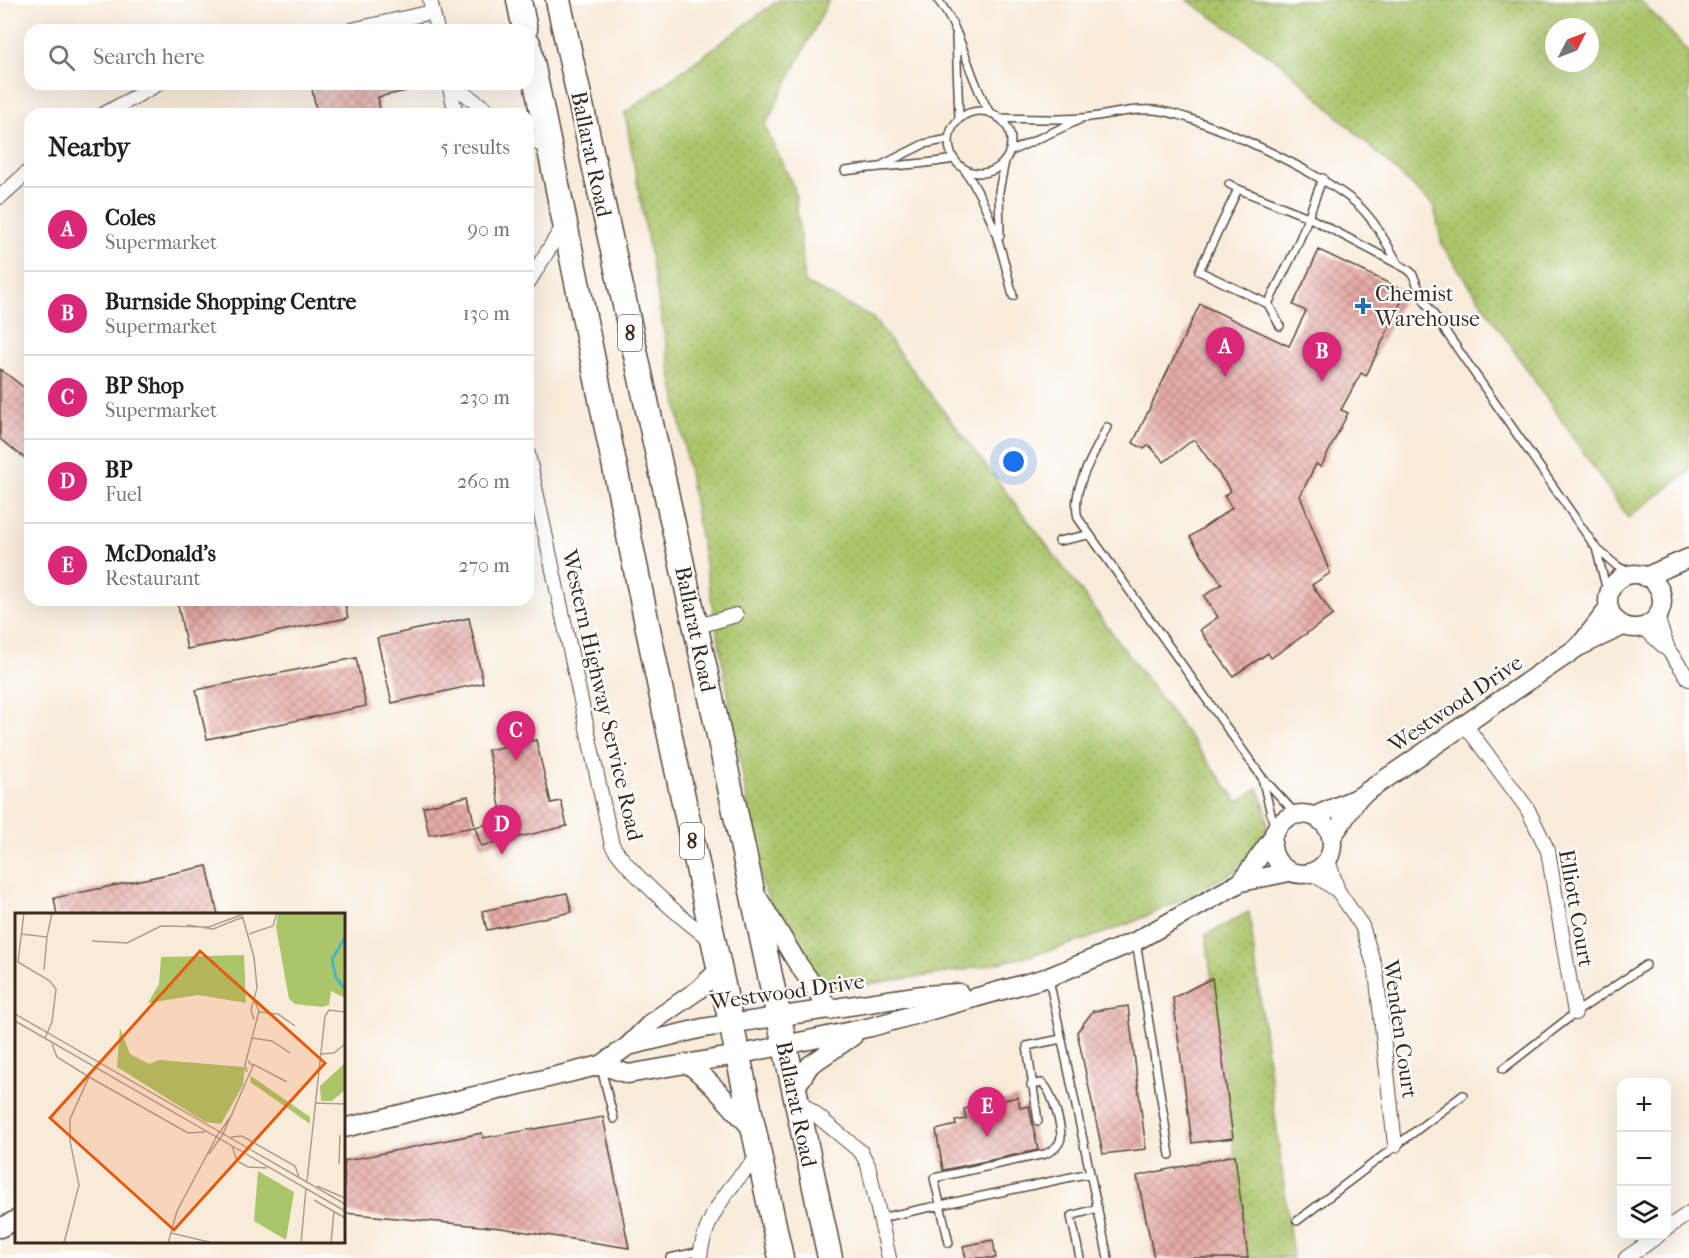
<!DOCTYPE html>
<meta charset="utf-8">
<style>
:root{--surface:#fff;--page:#f2f2f2;--text:#202124;--muted:#757577;--line:#e0e0e0;--accent:#db2777}
body{margin:0;font-family:"IM FELL French Canon",serif;background:var(--page);color:var(--text)}
.controls{position:absolute;right:18px;bottom:18px;display:grid;overflow:hidden;border-radius:12px;box-shadow:0 6px 24px #0002}
.controls button{width:54px;height:54px;display:grid;place-items:center;padding:0;border:0;border-bottom:2px solid var(--line);background:var(--surface);color:var(--text);font:30px sans-serif}
.compass{position:absolute;left:1545px;top:18px;width:54px;height:54px;border-radius:50%;background:var(--surface);box-shadow:0 6px 24px #0002;rotate:48deg}
.you{position:absolute;left:1014px;top:462px;width:21px;height:21px;margin:-15px;border:4px solid #fff;border-radius:50%;background:#1a73e8;box-shadow:0 0 0 9px #1a73e833}
.badge{display:grid;place-items:center;width:39px;height:39px;border-radius:50%;background:var(--accent);color:#fff;font-size:20px;font-weight:700}
.pin{position:absolute;translate:-50% -50px;filter:drop-shadow(0 2px 3px #0008)}
.pin::after{content:'';position:absolute;top:32px;width:21px;height:18px;background:inherit;clip-path:polygon(0 0,100% 0,50% 100%)}
.list{margin:0;padding:0;list-style:none}
h2{display:flex;justify-content:space-between;align-items:center;height:78px;margin:0;padding:0 24px;font-size:26px}
h2 small{font-size:20px;font-weight:400;color:var(--muted)}
.list li{display:grid;grid-template-columns:39px 1fr auto;gap:18px;align-items:center;box-sizing:border-box;height:84px;padding:0 24px;border-top:2px solid var(--line)}
.list b{display:block;font-size:22px;white-space:nowrap}
.list p{margin:0;font-size:20px;white-space:nowrap;color:var(--muted)}
.list em{font-size:20px;font-style:normal;color:var(--muted)}
.icon{flex:none;width:33px;height:33px;fill:none;stroke:currentColor;stroke-width:2;stroke-linecap:round;stroke-linejoin:round}
.map{position:relative;flex:none;width:1689px;height:1258px;overflow:hidden}
.search{position:absolute;background:var(--surface);box-shadow:0 6px 24px #0002;left:24px;top:24px;width:510px;height:66px;display:flex;align-items:center;gap:15px;box-sizing:border-box;padding:0 21px;border-radius:18px;color:var(--muted);font-size:22px}
.panel{position:absolute;background:var(--surface);box-shadow:0 6px 24px #0002;left:24px;top:108px;width:510px;height:498px;border-radius:18px}
.map>svg:first-child{display:block}
.grass{fill:url(#grass-dots);stroke:#737844;stroke-width:1.5;fill-rule:evenodd}
.building{fill:url(#building-cross-hatch)}
.lines{fill:none;stroke-linecap:round;stroke-linejoin:round}
.lane-casing{stroke:#57473a;stroke-width:10}
.street-casing{stroke:#57473a;stroke-width:16}
.secondary-casing{stroke:#57473a;stroke-width:21}
.highway-casing{stroke:#57473a;stroke-width:27}
.lane{stroke:#fff;stroke-width:7}
.street{stroke:#fff;stroke-width:14}
.secondary{stroke:#fff;stroke-width:18}
.highway{stroke:#fff;stroke-width:24}
.poi-dot{fill:#1f6fb2;stroke:#fff;stroke-width:2}
.labels{text-anchor:middle;stroke-width:4.5;stroke-linejoin:round;paint-order:stroke}
.shield{fill:#fff;stroke:#766a62;stroke-width:1.5}
.shield-label{font-size:21px;font-weight:bold;fill:#3b2a1e}
.street-label{font-size:22px;fill:#3b2a1e;stroke:#fff}
.poi-label{font-size:22px;fill:#3b2a1e;stroke:#fff;text-anchor:start}
.inset-river{fill:none;stroke:#48b6c4;stroke-width:3}
.inset-road{fill:none;stroke:#ac9e8f;stroke-width:1.5}
.view{fill:#e8590c;fill-opacity:0.15;stroke:#e8590c;stroke-width:3}
.inset-edge{fill:none;stroke:#3b2a1e;stroke-width:3}
</style>
<div class="map">
<svg width="1689" height="1258" viewBox="0 0 1689 1258">
<defs>
<pattern id="grass-dots" width="8" height="8" patternUnits="userSpaceOnUse" patternTransform="scale(1.5)"><rect width="8" height="8" fill="#abc56b"/><path d="M2 2h.1M6 6h.1" fill="none" stroke="#94a95c" stroke-width="1.8" stroke-linecap="round"/></pattern>
<pattern id="building-cross-hatch" width="8" height="8" patternUnits="userSpaceOnUse" patternTransform="scale(1.5)"><rect width="8" height="8" fill="#e6aba6"/><path d="M0 0l8 8M0 8l8-8" fill="none" stroke="#bc8b87"/></pattern>
</defs>
<rect width="100%" height="100%" fill="#fff"/>
<filter id="ink" filterUnits="userSpaceOnUse"><feTurbulence type="fractalNoise" baseFrequency=".0167" numOctaves="2"/><feDisplacementMap in="SourceGraphic" scale="12" xChannelSelector="R" yChannelSelector="G"/><feConvolveMatrix kernelMatrix="1 2 1 2 8 2 1 2 1" color-interpolation-filters="sRGB"/></filter>
<filter id="wash" filterUnits="userSpaceOnUse"><feTurbulence type="fractalNoise" baseFrequency=".008" numOctaves="4" result="noise"/><feDisplacementMap in="SourceGraphic" scale="24" xChannelSelector="R" yChannelSelector="G"/><feGaussianBlur stdDeviation="1.35" result="paint"/><feColorMatrix in="noise" values="0 0 0 0 0 0 0 0 0 0 0 0 0 0 0 0 0 1.4 0 .05"/><feComposite in="paint" operator="in"/></filter>
<g filter="url(#wash)">
<rect width="100%" height="100%" fill="#f8ebda"/>
<path class="grass" d="M779,0h50l-64,126 30,64 10,93 67,34 167,218 199,267 20,-14c7,17 15,40 4,57 -14,21 -36,31 -58,43 -98,54 -206,81 -317,93 -16,2 -44,10 -59,4 -26,-10 -55,-75 -66,-101l-137,-771z
M1187,0h453l49,52v420l-61,46 -186,-273 -8,-39 -151,-141zM1554,27h36v36h-36z
M1249,912l44,346h-45l-42,-323z"/>
<g id="blocks">
<path class="building" d="M311,84h99l1,6 -33,7 2,13 -21,4h-42z
M1319,250l80,38 -5,8 8,4 -36,76 -5,-3 -20,37 7,3 -27,54 -5,-3 -16,32 30,77 -18,12 21,30 -62,43 -3,-5 -35,23 -33,-46 18,-13 -14,-21 18,-12 -32,-47 42,-29 -8,-12 7,-5 -37,-52 -30,23 -15,-17 -5,4 -11,-6 67,-139 89,42 17,-35 -13,-6z
M0,369l30,23v70l-30,-23z
M177,600h167l4,18 -161,31z
M469,618l14,65 -91,20 -15,-65z
M356,658l10,48 -159,33 -11,-49z
M536,740l15,63 10,-2 6,25 -86,20 -6,-19 28,-7 -15,-70z
M468,796l7,31 -46,8 -6,-28z
M207,866l11,49h-161l-3,-17z
M567,893l5,19 -85,18 -5,-19z
M1212,978l21,160 -41,5 -19,-145z
M1128,1006l18,143 -43,5 -26,-122 16,-21z
M1018,1097l2,11 9,-2 9,44 -95,20 -7,-40 20,-5 -1,-4 11,-2 -2,-10z
M603,1117l26,131 -128,-20 -157,-15v-52l138,-28 1,5z
M1235,1155l13,103h-94l-17,-82z
M993,1240l3,18h-30l-3,-12z"/>
</g>
</g>
<g filter="url(#ink)">
<use href="#blocks" fill-opacity="0" stroke="#57473a" stroke-width="1.5"/>
<g class="lines">
<defs>
<path id="lane" d="M938,0c26,34 30,77 52,113
M956,36l3,82
M949 142a31 31 0 1 1 62 0a31 31 0 1 1-62 0Z
M999,118c28,1 55,2 83,0 24,-2 47,-10 72,-8 45,4 173,65 205,96 17,16 27,37 39,57
M1009,152l70,-32
M884,164l40,-20 25,-5
M964,169c27,39 38,81 49,127
M845,171c36,-6 73,-5 108,-12
M1323,178c-8,19 -14,39 -22,58 -9,23 -22,45 -33,68l-69,-33 39,-82 70,28 99,52 5,4 13,29 171,246 21,18 15,8
M1229,184l9,5
M1000,236l-1,-45 6,-30
M1268,304l12,22
M1107,427c-12,27 -37,61 -29,91l183,258 35,38
M1059,541l29,-6
M1596,548l12,47
M1262,778l13,52
M1136,941l34,214
M1049,979l59,279
M601,1068l13,51
M1503,1069l72,-56 71,-48
M1038,1121l-11,-75 34,-7
M880,1218l210,-45
M1297,1221l166,-126
M949,1243l-15,-65 111,-24c7,-3 15,-8 16,-17 0,-12 -9,-47 -19,-54l-11,2
M670,1258l31,-7
M1080,1258l-9,-42 27,-8"/>
<path id="street" d="M430,0l7,30
M351,30l81,-18
M449,84l7,30
M451,84l42,30
M104,114l54,-30
M528,137l23,14
M0,197l30,-27
M528,283l37,-60
M528,454l84,391c17,27 74,78 101,96
M1657,617l11,32
M695,627l41,-12
M1643,627l26,24 20,28
M1466,726l61,82 21,43 27,162
M1328,860l10,31 24,35 14,45 19,174
M1312,873l26,18
M798,1100l63,52 7,13 21,93
M1666,1229l23,-16
M700,1258c3,-38 32,-77 59,-101
M1626,1258l32,-22"/>
<path id="secondary" d="M1608 601a27 27 0 1 1 54 0a27 27 0 1 1-54 0Z
M1645,577l44,-19
M1581,644l28,-36
M1272 844a30 30 0 1 1 60 0a30 30 0 1 1-60 0Z
M1315,816l44,-19 219,-150 45,-21
M1332,837l27,-40
M1241,882l30,-42
M758,898l40,66 32,46
M628,1046l24,-24 46,-32 21,-20
M688,1064c24,17 44,45 65,65
M601,1065l27,9 109,-19 134,-28 178,-50 87,-36 105,-59 48,-10
M794,1090l16,-25 43,-29
M344,1128l257,-63 27,-19 75,-18 219,-33 37,-2
M0,1228l16,-8"/>
<path id="highway" d="M519,0l6,30
M558,0l146,665 126,593
M528,43l143,698 110,517"/>
</defs>
<use href="#lane" class="lane-casing"/>
<use href="#street" class="street-casing"/>
<use href="#secondary" class="secondary-casing"/>
<use href="#highway" class="highway-casing"/>
<use href="#lane" class="lane"/>
<use href="#street" class="street"/>
<use href="#secondary" class="secondary"/>
<use href="#highway" class="highway"/>
</g>
</g>
<path class="poi-dot" d="M1360 297h6v6h6v6h-6v6h-6v-6h-6v-6h6z"/>
<g class="labels">
<g class="shield">
<rect x="618" y="315" width="24" height="36" rx="4.5"/>
<rect x="680" y="823" width="24" height="36" rx="4.5"/>
</g>
<g class="shield-label">
<text x="630" y="340">8</text>
<text x="692" y="848">8</text>
</g>
<g class="street-label">
<text transform="translate(592 154) rotate(78)" y="8">Ballarat Road</text>
<text transform="translate(696 629) rotate(78)" y="8">Ballarat Road</text>
<text transform="translate(603 695) rotate(77)" y="8">Western Highway Service Road</text>
<text transform="translate(1455 703) rotate(-34)" y="8">Westwood Drive</text>
<text transform="translate(1577 908) rotate(80)" y="8">Elliott Court</text>
<text transform="translate(787 991) rotate(-8)" y="8">Westwood Drive</text>
<text transform="translate(1401 1029) rotate(82)" y="8">Wenden Court</text>
<text transform="translate(797 1104) rotate(78)" y="8">Ballarat Road</text>
</g>
<g class="poi-label">
<text x="1375" y="301">Chemist<tspan x="1375" dy="25">Warehouse</tspan></text>
</g>
</g>
<g transform="translate(15 913)">
<rect width="330" height="330" fill="#f8ebda"/>
<path d="M263,0h67v85l-14,-7 -2,14 -7,2 -27,-3 -6,-5 -13,-72zM229,42l2,48 -48,-8 -50,8 11,-19 2,-27zM105,115l10,26 19,10 10,-4 86,7 -2,18 -22,39 -16,-2 -88,-55zM330,150v27l-13,11h-11l-1,-15zM236,163l59,41v7l-60,-42zM243,258l36,21 -8,48 -32,-19z" fill="#abc56b"/>
<path class="inset-river" d="M330,24l-13,23 4,18 9,11"/>
<path class="inset-road" d="M9,0l-6,49 32,19 6,8 -4,33 -7,16M227,2l12,42 3,31 -6,22 3,10M172,12l26,4 30,-12M6,21l26,3 5,-24M234,21l24,-8 4,-13M77,28l35,2 34,-17 48,1 32,-12M29,57l3,-33M244,99l19,2 17,12M0,101l330,190M0,108l330,190M237,125l20,3 18,12M37,131l5,13 32,20 99,56 17,-1M306,141l13,-1 11,-9M238,151l34,18M232,159l-2,-7 14,-54 -4,-9M300,190l30,1M205,219l13,-19M208,221l30,-68 -5,-5M216,224l11,-1 53,30 4,11M217,233l5,15 11,6 19,1M194,241l14,-20M324,251l1,-29M292,268l18,-165 4,-6 16,2M302,273l28,12M299,287l31,18M156,320l42,10M49,330l15,-58 -9,-44v-22l19,-42M153,330l9,-32 42,-79M286,330l5,-55M316,330l3,-32"/>
<path class="view" d="M185,38l125,112 -151,167 -124,-112z"/>
<rect width="330" height="330" class="inset-edge"/>
</g>
</svg>
<div class="controls">
<button>+</button>
<button>−</button>
<button><svg class="icon" aria-label="layers" viewBox="0 0 24 24"><path d="M12 4l9 5-9 5-9-5zM3 14l9 5 9-5"/></svg></button>
</div>
<svg class="compass" viewBox="-18 -18 36 36"><path d="M0-13l5 13h-10z" fill="#e53935"/><path d="M0 13l5-13h-10z" fill="#757577"/></svg>
<div class="you"></div>
<div class="pin badge" style="left:1225px;top:377px">A</div>
<div class="pin badge" style="left:1322px;top:382px">B</div>
<div class="pin badge" style="left:516px;top:761px">C</div>
<div class="pin badge" style="left:502px;top:855px">D</div>
<div class="pin badge" style="left:987px;top:1137px">E</div>
<div class="search"><svg class="icon" aria-label="search" viewBox="0 0 24 24"><circle cx="10" cy="10" r="6"/><path d="M15 15l6 6"/></svg>Search here</div>
<section class="panel">
<h2>Nearby<small>5 results</small></h2>
<ul class="list">
<li><span class="badge">A</span><div><b>Coles</b><p>Supermarket</p></div><em>90 m</em></li>
<li><span class="badge">B</span><div><b>Burnside Shopping Centre</b><p>Supermarket</p></div><em>130 m</em></li>
<li><span class="badge">C</span><div><b>BP Shop</b><p>Supermarket</p></div><em>230 m</em></li>
<li><span class="badge">D</span><div><b>BP</b><p>Fuel</p></div><em>260 m</em></li>
<li><span class="badge">E</span><div><b>McDonald's</b><p>Restaurant</p></div><em>270 m</em></li>
</ul>
</section>
</div>
